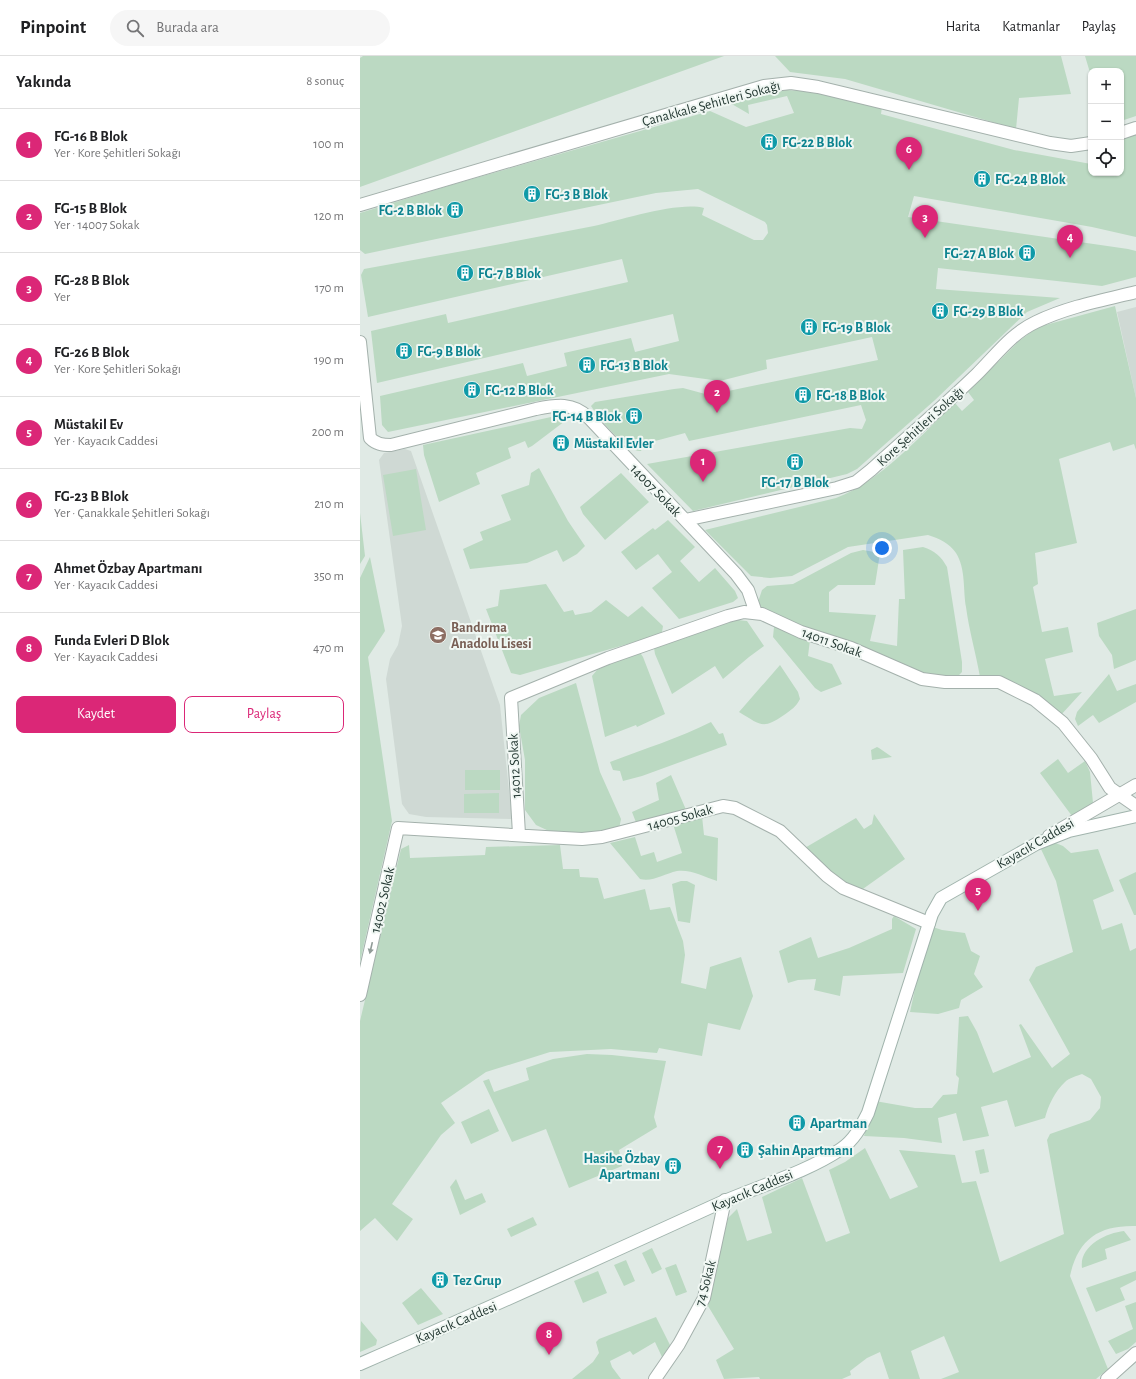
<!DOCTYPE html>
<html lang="tr">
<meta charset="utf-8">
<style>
:root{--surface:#fff;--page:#f6f6f6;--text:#202124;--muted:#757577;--line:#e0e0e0;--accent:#db2777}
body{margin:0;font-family:"Alegreya Sans",sans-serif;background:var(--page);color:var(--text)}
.controls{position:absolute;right:12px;top:12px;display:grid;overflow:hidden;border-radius:8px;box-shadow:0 1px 3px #0004}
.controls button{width:36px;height:36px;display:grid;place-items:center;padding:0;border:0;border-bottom:1px solid var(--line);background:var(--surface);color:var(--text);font:20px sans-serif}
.you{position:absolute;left:522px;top:492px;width:14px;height:14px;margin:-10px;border:3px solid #fff;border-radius:50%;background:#1a73e8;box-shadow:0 0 0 6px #1a73e833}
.badge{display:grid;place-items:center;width:26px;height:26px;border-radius:50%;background:var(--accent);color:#fff;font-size:13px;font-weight:700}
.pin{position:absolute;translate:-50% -33px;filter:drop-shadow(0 1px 2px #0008)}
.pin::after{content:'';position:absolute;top:21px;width:14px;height:12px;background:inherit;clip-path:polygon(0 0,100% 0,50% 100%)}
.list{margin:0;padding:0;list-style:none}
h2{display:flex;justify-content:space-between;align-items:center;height:52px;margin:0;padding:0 16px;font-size:17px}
h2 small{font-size:13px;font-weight:400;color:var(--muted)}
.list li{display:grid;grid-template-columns:26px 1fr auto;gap:12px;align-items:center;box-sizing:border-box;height:72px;padding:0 16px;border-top:1px solid var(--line)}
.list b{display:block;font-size:15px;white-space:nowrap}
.list p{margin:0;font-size:13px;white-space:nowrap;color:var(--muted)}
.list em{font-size:13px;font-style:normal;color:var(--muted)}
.actions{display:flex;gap:8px;padding:12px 16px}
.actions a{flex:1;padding:9px 0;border:1px solid var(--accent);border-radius:8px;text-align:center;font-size:14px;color:var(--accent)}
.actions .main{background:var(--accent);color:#fff}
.icon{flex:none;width:22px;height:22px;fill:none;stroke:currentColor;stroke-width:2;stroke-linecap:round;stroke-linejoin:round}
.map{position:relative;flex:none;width:776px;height:1323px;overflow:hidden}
header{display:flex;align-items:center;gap:24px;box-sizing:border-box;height:56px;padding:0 20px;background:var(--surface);border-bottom:1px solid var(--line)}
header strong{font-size:19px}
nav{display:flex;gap:22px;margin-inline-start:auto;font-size:14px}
.search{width:280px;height:36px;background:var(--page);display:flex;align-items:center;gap:10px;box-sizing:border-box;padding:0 14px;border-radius:22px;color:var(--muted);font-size:15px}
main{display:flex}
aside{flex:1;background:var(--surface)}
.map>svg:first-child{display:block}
.built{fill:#cfd9d4}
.green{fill:#bbd9c2}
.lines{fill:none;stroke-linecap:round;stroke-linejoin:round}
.minor-casing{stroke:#a4b1ac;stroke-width:14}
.tertiary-casing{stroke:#a4b1ac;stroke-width:14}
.secondary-casing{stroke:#a1b4ad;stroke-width:14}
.minor{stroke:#fff;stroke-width:12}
.tertiary{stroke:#fff;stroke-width:12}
.secondary{stroke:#fff;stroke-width:12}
.oneway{fill:#919c98}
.labels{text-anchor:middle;stroke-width:4;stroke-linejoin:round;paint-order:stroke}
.street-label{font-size:14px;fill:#233832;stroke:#f0f7f3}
.culture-label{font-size:14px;font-weight:bold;fill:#0d838f;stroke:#f0f7f3;text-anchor:start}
.education-label{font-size:14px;font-weight:bold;fill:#785e54;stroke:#f0f7f3;text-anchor:start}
</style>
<header>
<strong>Pinpoint</strong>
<div class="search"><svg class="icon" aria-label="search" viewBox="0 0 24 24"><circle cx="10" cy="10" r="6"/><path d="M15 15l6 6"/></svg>Burada ara</div>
<nav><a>Harita</a><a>Katmanlar</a><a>Paylaş</a></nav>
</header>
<main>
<aside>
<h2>Yakında<small>8 sonuç</small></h2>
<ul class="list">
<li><span class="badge">1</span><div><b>FG-16 B Blok</b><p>Yer · Kore Şehitleri Sokağı</p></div><em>100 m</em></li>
<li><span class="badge">2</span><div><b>FG-15 B Blok</b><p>Yer · 14007 Sokak</p></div><em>120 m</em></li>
<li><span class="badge">3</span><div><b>FG-28 B Blok</b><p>Yer</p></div><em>170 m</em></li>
<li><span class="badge">4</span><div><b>FG-26 B Blok</b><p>Yer · Kore Şehitleri Sokağı</p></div><em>190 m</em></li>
<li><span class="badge">5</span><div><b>Müstakil Ev</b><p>Yer · Kayacık Caddesi</p></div><em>200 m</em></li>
<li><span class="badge">6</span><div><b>FG-23 B Blok</b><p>Yer · Çanakkale Şehitleri Sokağı</p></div><em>210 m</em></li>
<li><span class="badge">7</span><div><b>Ahmet Özbay Apartmanı</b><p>Yer · Kayacık Caddesi</p></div><em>350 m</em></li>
<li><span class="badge">8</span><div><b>Funda Evleri D Blok</b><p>Yer · Kayacık Caddesi</p></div><em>470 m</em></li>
</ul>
<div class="actions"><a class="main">Kaydet</a><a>Paylaş</a></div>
</aside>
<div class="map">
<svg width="776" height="1323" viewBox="0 0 776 1323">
<rect width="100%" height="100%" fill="#e0eae5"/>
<path class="built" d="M776,251v91l-19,-86z
M45,393l6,2 89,254 12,114 -86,-2 -17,-3 -7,-10 -16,-125 4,-20 8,-14 4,-19 -23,-166 5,-7z"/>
<path class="green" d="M3,0h361l-364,131v-129z
M415,0h286l10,38 -52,4 -3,31 -171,-50 -55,-7z
M725,0h51v60l-15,5v-50h-30v5z
M426,34l31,2 65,15 -1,7 133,36 77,14v9h30v-34l15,-5v103l-44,-10 -178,-31 -6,21 220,32 8,2v26l-34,9 -164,-18 -2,21 124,9 -33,14 -92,88 -78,69 -10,5 -154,37 -46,-47 203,-36 12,1 4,-9 -5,-15 -172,36 -4,-8 -41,11 -3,7c-15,1 -42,-33 -50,-45l4,-4 79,-13 9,-1 26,7 169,-35 -6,-23 -106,23 1,9 -47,12 -51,-7 -281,58 -6,-7 -2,-29 143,-33 4,13 40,-10 -3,-13 67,-15 4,14 44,-11 -6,-27 -296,69 -6,-52 75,-17 2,9 180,-41 -6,-23 -254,58 -7,-42 3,-6c77,-14 154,-28 230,-43 27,-6 85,-25 110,-18l-2,7 52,25h9l5,-7 -1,-8 -2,-3 -67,-33 -42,4 -291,61 -5,-4v-37l91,-28 259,-74 36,16 48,-14 -7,-17 -39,9 1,9 -19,-11z
M755,250l21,92v52l-2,-6 -21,7 -3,-9 -51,17 18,84 -42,10 3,31 -5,3 9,45 26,-5 5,25 -28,7 9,37 28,-4 -22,24 -80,-39c-4,-23 -11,-47 -14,-70 -3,-17 0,-38 -10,-54 -7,-10 -16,-14 -28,-18l-80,12 -56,29 -22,2 -19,-2 -46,-46 131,-32c45,-17 84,-62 119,-95l7,8 12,-11 -6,-8 51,-51 19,-14z
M200,359h6l3,3 -37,28 -4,2 -3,-7 -17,7 3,10 -35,15 4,11 -41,18 -15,-47 -1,-10z
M179,412l29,53 17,25 -8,8 -14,8 -6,-12 -30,13 -57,6 -7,-20 20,-9 -3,-8 31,-12 -10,-25 28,-10 2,-12z
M56,413l10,61 -33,6 -10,-61z
M261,417l28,29 -44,38 -22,-26 -3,-7z
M0,457l5,43 -5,8z
M308,464l27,27 -15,14 19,21 16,-14 20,23 3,7 -5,4 -54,17 -27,-31 20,-16 -14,-18 -22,16 -15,-18 32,-24 2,2z
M563,491c12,4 18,9 24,20l15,95v10l-5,5 -28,-2 -126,-46 -42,-20 -3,-7 4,-12 5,-4 26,-2 58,-31 12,-3 17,3 -5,32h-37l-9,7v20l47,3 -6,26 27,5 2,-47h6l-2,-49z
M10,501l15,74 -17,26 24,164 -32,141v-384z
M186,528l18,28 9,-2 2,5 16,-3 15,-12 22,17 14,-11 21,20 -1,6 -10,5 -132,38 -9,-2 -25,-64 12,-3 2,-16z
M776,553v51l-22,9 -2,-14 -13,-19 -2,-13z
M378,564l9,1 17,25 -15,11 -26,22 -8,-13 -43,28 -17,-40 -1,-6 51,-19z
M414,571h8l28,13 -2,16 24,8 10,20 -21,8 -6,-4 -42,-51z
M279,595l4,6 22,57 -28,13 -1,-2 -31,12 -13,-61 5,-6z
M420,609l18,27 2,7c-4,8 -9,11 -16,16 -22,15 -23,10 -45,-3z
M749,618l8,17 19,-7v18l-37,21 -6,-8 -15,11 -3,-7 2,-7z
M216,627l24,89 21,47 -2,10 -36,5 -32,-2 -15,-7 -11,-15v-50l-6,-34 2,-11 18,-17z
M351,666l8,12 4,-1 4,12 -85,31 -19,5 -3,-10 -7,-1 -3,-8c34,-13 69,-24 101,-40z
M517,691l2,1 13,9 -20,3 -1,-10z
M698,703l10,14 17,-12 5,11 3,31 -21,13 -32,-43z
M105,714h35v20h-35z
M311,719l16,37 -50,13 -5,-13 27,-12 -3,-17z
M139,737v20h-35v-19z
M514,758l31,45 -45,32 -18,-8 -39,-34 53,-31 8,11 8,-5z
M342,760l2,19 14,3 -1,43c-12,-4 -27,-12 -40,-10 -13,3 -24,11 -37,8l-30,-36 25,-6 6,19 13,-4 3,10 25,-9 -9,-29z
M693,786l10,4 8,7 27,-4 16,42 -21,9 9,30 20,-7 8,28 6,-3v278c-37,-1 -58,13 -66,50l38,93 -12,10h-155l18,-7 -15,-36 -33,15 9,28h-31l-9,-27 -13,6 -17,13 1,4 -9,4h-82l-1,-2 -35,2 -8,-19 18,-11 -26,-43 20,-88 9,-9 10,32 25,-8 -10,-36 40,-19 24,64 24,-9 -21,-63 16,-8 20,-14 25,51 28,-12 -19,-37 56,5 7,28 14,-2 24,81 64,-28 -17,-94 3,-6 40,-14 10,-12 1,-11 -10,-18 -9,-5c-5,2 -13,4 -17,8 -10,9 -17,24 -20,36l-30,9 -8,-27 -26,7 8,29 -26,5 -7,-28 -18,5 4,25 -38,-5 -40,-2 11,-35 40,7h17l11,-13 14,-1 2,-16 -3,-3 3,-58 9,-1 9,16 16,41 38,-16 -12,-32 2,-1 31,44 18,-14 -41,-74 7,-13 37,-15 -17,-71 -16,-34z
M49,789l1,13 75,-3 1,-8 74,-2 3,24h16l1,8 18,1 6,21 41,-10 5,21 20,-3 13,34 2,14 -4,28 25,6 4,-22 31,-10 12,39 -13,34 -32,-7 -6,33 -43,-8 -2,5 -46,-4 -61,3 -64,20 -45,31 14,20 -14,12 -49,69 21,15 -16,22 -22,-23 -15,13v-210l41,-172z
M776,816v43h-2l-15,-35z
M321,825h6l8,4 -5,38 -12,-2 -6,-37z
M534,860l22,13 -13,44 -60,3 -3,20 -26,-6 2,-11 -18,1 -10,3 -9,-32 32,-14 7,21 31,-10 43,-19v-10z
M573,871l9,3 23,3 6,18 9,5 -6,18 9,13 -22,13 -2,8 -21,6 -28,-2 12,-55z
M227,998l25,1 54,6 -12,56 3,10 -38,23 3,16 -53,22 -23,-59 -34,13 -29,-61 6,-2 5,13 35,-12 -3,-12 27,-9z
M129,1053l10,22 -28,13 -10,-22z
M624,1093l5,23 -9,2 -5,-23z
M96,1123l9,21 17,-7 4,9 -26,13 -10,-28z
M173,1161l4,8 -26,12 -4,-8z
M764,1175l7,9 -26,9 2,10 -25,9c-3,-22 24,-35 42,-37z
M292,1192l10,21 -10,5 -10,-21z
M266,1204l9,21 -11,5 -10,-21z
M316,1208l11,28 -11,4 -11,-28z
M238,1215l9,22 -24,10 -9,-22z
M776,1215v9l-16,8 5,12 -29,12 -10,-24z
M61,1232l22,26 -25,11 -16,-22z
M776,1246v40l-8,7 -12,5 -8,-13 25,-12 -8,-23z
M296,1261l14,28 -8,12 -7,-15 -22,13 -3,-4 -20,10 2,6 9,12h-49l21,-17 6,-9 -3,-11 3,-3z
M1,1265l16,19 -1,5 -16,7z"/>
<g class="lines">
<defs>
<path id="minor" d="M761,77l15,-5
M0,149l404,-119 27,-3 27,4 232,56 21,3 20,-3
M0,286l10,96c6,6 12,7 21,7l145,-36c20,-4 37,-7 53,9l147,156 12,16 8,23
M325,464l152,-32 19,-6 15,-12c35,-32 72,-63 106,-96 19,-19 35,-41 59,-52 31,-15 67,-22 100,-30
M159,778l-8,-136 97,-40 120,-42 16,-4 18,2 39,18 50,16 71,31 23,3h54l36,18 28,23 28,35 19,30 26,18
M0,939l38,-167 147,9 37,2 20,-2 121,-31 12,2 45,23 47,45 16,12 86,35
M295,1323l24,-35 25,-46 21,-98"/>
<path id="tertiary" d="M689,780l87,-51
M747,1323l29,-26"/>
<path id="secondary" d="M0,1308c118,-51 235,-104 351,-157 41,-19 93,-33 130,-58 13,-9 20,-22 27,-36l64,-199 9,-16 95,-54 33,-13 67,-15"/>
</defs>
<use href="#minor" class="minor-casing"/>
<use href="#tertiary" class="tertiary-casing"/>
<use href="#secondary" class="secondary-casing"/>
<use href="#minor" class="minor"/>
<use href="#tertiary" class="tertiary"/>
<use href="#secondary" class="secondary"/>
</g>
<defs><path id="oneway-solid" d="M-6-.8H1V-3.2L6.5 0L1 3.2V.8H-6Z"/></defs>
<use class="oneway" href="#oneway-solid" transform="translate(11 892) rotate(103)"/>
<defs>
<symbol id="building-disc" viewBox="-11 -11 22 22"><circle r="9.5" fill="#0f9aa8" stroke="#f0f7f3"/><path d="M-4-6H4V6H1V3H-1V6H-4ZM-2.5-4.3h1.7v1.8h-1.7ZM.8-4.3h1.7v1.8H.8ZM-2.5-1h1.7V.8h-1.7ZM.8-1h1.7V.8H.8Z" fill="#fff"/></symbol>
<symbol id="school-disc" viewBox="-11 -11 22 22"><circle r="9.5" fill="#8d6e63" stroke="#f0f7f3"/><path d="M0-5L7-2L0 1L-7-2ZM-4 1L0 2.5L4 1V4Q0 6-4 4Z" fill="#fff"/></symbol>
</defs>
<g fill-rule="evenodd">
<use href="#building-disc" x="399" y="76" width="20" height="20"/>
<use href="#building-disc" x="612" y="113" width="20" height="20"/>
<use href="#building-disc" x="162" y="128" width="20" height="20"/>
<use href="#building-disc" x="85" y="144" width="20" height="20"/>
<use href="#building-disc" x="657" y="187" width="20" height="20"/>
<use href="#building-disc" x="95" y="207" width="20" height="20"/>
<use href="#building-disc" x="570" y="245" width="20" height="20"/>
<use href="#building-disc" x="439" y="261" width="20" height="20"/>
<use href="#building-disc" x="34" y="285" width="20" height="20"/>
<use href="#building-disc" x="217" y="299" width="20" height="20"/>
<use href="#building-disc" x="102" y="324" width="20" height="20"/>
<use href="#building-disc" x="433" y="329" width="20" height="20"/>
<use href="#building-disc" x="264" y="350" width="20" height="20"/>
<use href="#building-disc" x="191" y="377" width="20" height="20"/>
<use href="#building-disc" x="425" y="396" width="20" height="20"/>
<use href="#school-disc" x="68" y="569" width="20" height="20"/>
<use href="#building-disc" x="427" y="1057" width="20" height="20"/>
<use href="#building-disc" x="375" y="1084" width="20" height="20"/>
<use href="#building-disc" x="303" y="1100" width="20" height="20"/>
<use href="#building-disc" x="70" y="1214" width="20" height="20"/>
</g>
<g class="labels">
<g class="street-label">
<text transform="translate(351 47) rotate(-15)" y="5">Çanakkale Şehitleri Sokağı</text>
<text transform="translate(560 370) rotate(-42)" y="5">Kore Şehitleri Sokağı</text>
<text transform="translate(296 434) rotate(46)" y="5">14007 Sokak</text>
<text transform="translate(472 586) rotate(20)" y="5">14011 Sokak</text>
<text transform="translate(154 710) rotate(-93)" y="5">14012 Sokak</text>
<text transform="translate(320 761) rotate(-15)" y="5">14005 Sokak</text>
<text transform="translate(675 787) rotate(-30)" y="5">Kayacık Caddesi</text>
<text transform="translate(22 844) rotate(-77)" y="5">14002 Sokak</text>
<text transform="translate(392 1134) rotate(-23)" y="5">Kayacık Caddesi</text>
<text transform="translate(345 1227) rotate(-75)" y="5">74 Sokak</text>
<text transform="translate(96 1266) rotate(-23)" y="5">Kayacık Caddesi</text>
</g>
<g class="culture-label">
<text x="422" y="91">FG-22 B Blok</text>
<text x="635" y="128">FG-24 B Blok</text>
<text x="185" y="143">FG-3 B Blok</text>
<text x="82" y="159" text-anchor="end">FG-2 B Blok</text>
<text x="654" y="202" text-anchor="end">FG-27 A Blok</text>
<text x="118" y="222">FG-7 B Blok</text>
<text x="593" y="260">FG-29 B Blok</text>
<text x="462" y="276">FG-19 B Blok</text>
<text x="57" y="300">FG-9 B Blok</text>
<text x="240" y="314">FG-13 B Blok</text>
<text x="125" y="339">FG-12 B Blok</text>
<text x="456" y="344">FG-18 B Blok</text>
<text x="261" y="365" text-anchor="end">FG-14 B Blok</text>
<text x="214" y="392">Müstakil Evler</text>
<text x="435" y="431" text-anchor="middle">FG-17 B Blok</text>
<text x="450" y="1072">Apartman</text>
<text x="398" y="1099">Şahin Apartmanı</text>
<text x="300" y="1107" text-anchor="end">Hasibe Özbay<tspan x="300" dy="16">Apartmanı</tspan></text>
<text x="93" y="1229">Tez Grup</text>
</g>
<g class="education-label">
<text x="91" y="576">Bandırma<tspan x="91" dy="16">Anadolu Lisesi</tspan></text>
</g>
</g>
</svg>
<div class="controls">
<button>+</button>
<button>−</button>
<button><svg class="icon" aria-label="locate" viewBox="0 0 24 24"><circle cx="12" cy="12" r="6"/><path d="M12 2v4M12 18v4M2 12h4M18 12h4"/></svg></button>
</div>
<div class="you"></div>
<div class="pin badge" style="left:343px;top:426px">1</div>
<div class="pin badge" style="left:357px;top:357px">2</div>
<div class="pin badge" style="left:565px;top:182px">3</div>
<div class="pin badge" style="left:710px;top:202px">4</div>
<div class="pin badge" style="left:618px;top:855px">5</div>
<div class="pin badge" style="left:549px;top:114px">6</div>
<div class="pin badge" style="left:360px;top:1113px">7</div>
<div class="pin badge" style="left:189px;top:1299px">8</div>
</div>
</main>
